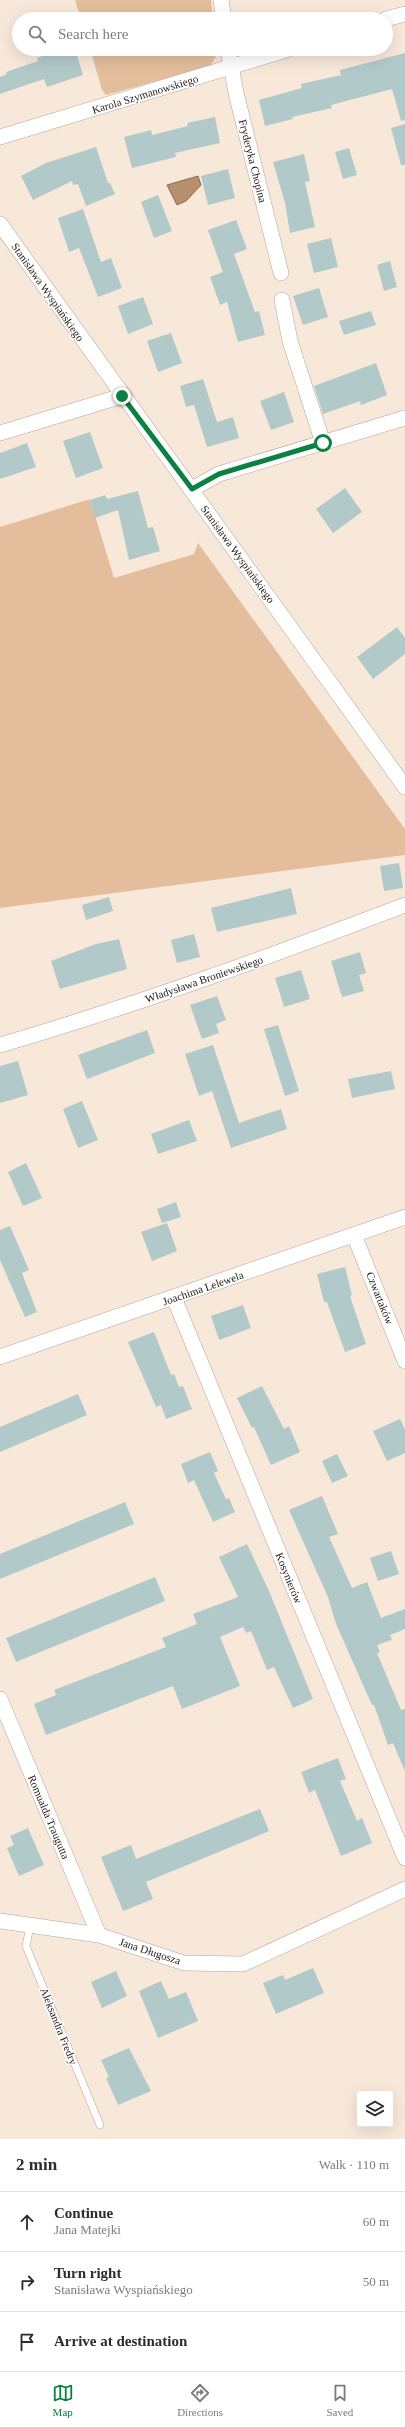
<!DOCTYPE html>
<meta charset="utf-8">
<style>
:root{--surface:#fff;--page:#f2f2f3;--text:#2b2b33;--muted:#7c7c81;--line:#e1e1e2;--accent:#0b8043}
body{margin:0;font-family:"Times New Roman",serif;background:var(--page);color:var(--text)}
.controls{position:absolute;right:12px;bottom:12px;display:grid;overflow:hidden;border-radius:4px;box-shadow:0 4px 16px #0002}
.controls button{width:36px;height:36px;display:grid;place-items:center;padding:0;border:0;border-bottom:1px solid var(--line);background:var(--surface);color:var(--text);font:20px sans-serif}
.stop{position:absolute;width:12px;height:12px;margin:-9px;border:3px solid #0b8043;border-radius:50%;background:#fff}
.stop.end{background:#0b8043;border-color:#fff;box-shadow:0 1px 4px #0008}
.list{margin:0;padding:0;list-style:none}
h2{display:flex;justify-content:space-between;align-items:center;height:52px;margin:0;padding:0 16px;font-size:17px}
h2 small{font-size:13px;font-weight:400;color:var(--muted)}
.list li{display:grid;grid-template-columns:26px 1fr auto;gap:12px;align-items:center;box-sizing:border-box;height:60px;padding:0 16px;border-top:1px solid var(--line)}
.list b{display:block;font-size:15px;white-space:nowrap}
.list p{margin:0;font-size:13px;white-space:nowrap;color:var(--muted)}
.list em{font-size:13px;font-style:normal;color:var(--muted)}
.icon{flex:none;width:22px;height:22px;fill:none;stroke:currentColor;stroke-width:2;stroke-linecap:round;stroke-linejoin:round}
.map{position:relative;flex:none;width:405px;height:2139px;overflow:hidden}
.search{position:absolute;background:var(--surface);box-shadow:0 4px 16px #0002;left:12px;right:12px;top:12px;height:44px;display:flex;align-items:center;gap:10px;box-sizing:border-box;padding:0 14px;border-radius:22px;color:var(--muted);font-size:15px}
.sheet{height:232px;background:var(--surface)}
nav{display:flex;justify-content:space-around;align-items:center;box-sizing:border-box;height:56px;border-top:1px solid var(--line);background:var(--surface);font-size:11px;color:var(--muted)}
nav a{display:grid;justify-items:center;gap:2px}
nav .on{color:var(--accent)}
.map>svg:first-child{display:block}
.green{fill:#e4be9c}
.water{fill:#b6906d;stroke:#896c52}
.building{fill:#b2c9ca}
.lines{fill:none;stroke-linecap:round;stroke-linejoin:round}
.service-casing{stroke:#b4a598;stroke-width:8}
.minor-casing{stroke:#b4a598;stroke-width:16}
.service{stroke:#fff;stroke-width:7}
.minor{stroke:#fff;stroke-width:15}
.route{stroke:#0b8043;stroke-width:5}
.labels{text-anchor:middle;stroke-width:3;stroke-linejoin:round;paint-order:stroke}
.street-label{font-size:11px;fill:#1f1914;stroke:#fff}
</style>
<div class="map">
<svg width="405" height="2139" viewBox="0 0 405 2139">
<rect width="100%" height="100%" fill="#f8e8da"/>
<path class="green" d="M75,0h136l2,19h-132z
M90,49h126l1,6 -7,11 -104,29 -4,-5z
M90,499l24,79 80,-24 4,-11 207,286v26l-405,53v-381z"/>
<path class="water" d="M198,176l3,9 -15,16 -9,4 -10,-20z"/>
<path class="building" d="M63,49h12l8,26 -36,12 -3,-8 -44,15v-17l7,-3 -1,-2 32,-11 -1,-3z
M405,53v67l-4,1 -9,-32 -61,16 1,3 -40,9 1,2 -28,7 -6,-26 43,-12 -1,-4 40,-9 -1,-5z
M215,117l5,26 -45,10 1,4 -44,11 -8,-31 27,-7 1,5 36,-9 -1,-3z
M405,124v41h-4l-10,-37z
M96,147l12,36h2l5,11 -29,12 -8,-22 -5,1 -1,-4 -39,19 -12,-24 25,-13z
M349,148l8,27 -14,4 -8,-27z
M304,154l6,27 -5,1 10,45 -25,6 -5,-30 -12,-41z
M228,169l7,29 -27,7 -7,-29z
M158,195l14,36 -18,7 -13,-36z
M83,209l18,53 10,-4 11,30 -24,9 -19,-49 -10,4 -11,-34z
M236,220l11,29 -13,5 21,58 4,-1 6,24 -27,7 -11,-40 -7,3 -10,-28 13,-5 -15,-42z
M331,238l7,29 -24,6 -7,-29z
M390,261l7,26 -13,4 -7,-26z
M319,288l9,29 -25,8 -10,-29z
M143,297l10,27 -25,10 -10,-28z
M371,311l5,14 -32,10 -5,-14z
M171,333l11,30 -24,9 -11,-31z
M376,363l11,32 -26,10 -1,-4 -37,13 -9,-28z
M203,379l14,43 16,-5 6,21 -32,9 -13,-42 -8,2 -6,-21z
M284,392l10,30 -23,8 -11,-29z
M90,432l13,36 -27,10 -13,-37z
M27,443l9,24 -36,12v-26z
M345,488l17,24 -29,21 -17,-24z
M138,491l10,37 5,-1 7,24 -31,9 -11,-50 -23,8 -5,-18 15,-5 2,4z
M397,627l8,11v16l-32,25 -16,-22z
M399,863l4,25 -19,3 -4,-25z
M291,888l6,26 -80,18 -6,-24z
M109,897l4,14 -27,9 -4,-15z
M194,934l6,23 -23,6 -6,-23z
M119,939l8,30 -67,20 -9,-28 45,-17z
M360,952l6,21 -7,2 5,16 -22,6 -11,-36z
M301,970l9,29 -26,8 -9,-29z
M217,996l9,24 -10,4 3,9 -17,6 -12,-34z
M278,1025l21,66 -14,5 -21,-67z
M147,1030l8,23 -68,26 -9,-24z
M213,1045l26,78 42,-14 6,20 -56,19 -19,-57 -13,5 -14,-42z
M18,1061l10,34 -28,8v-37z
M391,1071l4,18 -43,9 -4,-19z
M82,1101l16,39 -20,8 -15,-39z
M189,1120l8,21 -39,13 -7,-20z
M26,1163l16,35 -19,8 -15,-34z
M176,1202l5,15 -19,6 -5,-14z
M167,1223l10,28 -25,10 -11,-29z
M10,1226l19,44 -7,3 15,39 -12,5 -25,-57v-30z
M345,1267l7,28 -2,1 16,48 -21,8 -18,-50h-3l-7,-28z
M243,1305l8,23 -32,12 -8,-24z
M154,1332l17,43 3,-1 5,13 4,-1 9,23 -26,10 -5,-14 -5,2 -28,-65z
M262,1386l22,43 5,-3 11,26 -29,13 -17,-38 -2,1 -15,-30z
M78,1394l9,21 -87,37v-25z
M400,1419l5,11v23l-18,8 -14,-30z
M210,1452l8,19 -4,2 12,26 3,-1 6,14 -22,10 -19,-42 -6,3 -7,-19z
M337,1454l11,22 -16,7 -10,-22z
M322,1496l16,38 -9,3 23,51 15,-6 14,36 24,-9v20l-15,6 2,5 -15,5 3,7 -3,1 24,57 4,-1v62l-12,-28 -5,2 -14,-40h-2l-36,-81 -8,-27 -39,-87z
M125,1502l9,22 -134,55v-25z
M247,1544l22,47 44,108 -20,9 -19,-41 -7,3 -16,-39 -5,2 -3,-6 -23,10 20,49 -58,23 -9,-23 -127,49 -12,-31 22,-9 -2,-5 112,-43 -4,-9 35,-14 -4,-10 45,-17 -19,-40z
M391,1551l8,23 -21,7 -8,-23z
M155,1577l10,24 -149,61 -10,-24z
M338,1758l8,21 -6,2 17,40 5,-3 10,25 -31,13 -26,-66 -6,3 -8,-21z
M260,1809l9,22 -123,51 7,17 -30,12 -22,-54 30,-12 5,14z
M28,1828l16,37 -25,11 -12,-28 7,-3 -4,-9z
M313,1968l11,25 -48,21 -13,-31 20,-8 2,5z
M116,1971l11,25 -25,12 -11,-26z
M161,1981l8,18 17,-7 12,29 -40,17 -19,-47z
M129,2048l22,43 -33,14 -12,-27 3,-1 -8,-17z"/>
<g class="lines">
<defs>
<path id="service" d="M30,1926l-4,20 74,179"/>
<path id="minor" d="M221,0l3,19
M386,19l19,-5
M228,49l8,44 45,180
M0,137l289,-88
M0,224l405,563
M282,300l8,41 33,102
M0,433l122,-37
M192,489l27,-15 186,-56
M0,1045c137,-40 271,-89 405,-140
M354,1235l51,126
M174,1298l231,560
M0,1357l405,-140
M0,1699l99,236
M0,1921l99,14 85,28 59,1 162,-75"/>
</defs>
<use href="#service" class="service-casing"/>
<use href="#minor" class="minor-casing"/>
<use href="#service" class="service"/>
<use href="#minor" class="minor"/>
</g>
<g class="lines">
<path class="route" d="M122,396l70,93 27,-15 104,-31"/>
</g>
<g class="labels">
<g class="street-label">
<text transform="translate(145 94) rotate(-17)" y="4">Karola Szymanowskiego</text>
<text transform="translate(253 161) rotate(76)" y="4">Fryderyka Chopina</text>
<text transform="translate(48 292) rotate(55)" y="4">Stanisława Wyspiańskiego</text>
<text transform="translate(238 554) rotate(54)" y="4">Stanisława Wyspiańskiego</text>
<text transform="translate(204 979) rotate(-19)" y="4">Władysława Broniewskiego</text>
<text transform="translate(203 1288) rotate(-19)" y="4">Joachima Lelewela</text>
<text transform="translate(380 1298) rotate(68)" y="4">Czwartaków</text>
<text transform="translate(289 1578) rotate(68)" y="4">Kosynierów</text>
<text transform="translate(49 1817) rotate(67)" y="4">Romualda Traugutta</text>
<text transform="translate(150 1951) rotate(18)" y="4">Jana Długosza</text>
<text transform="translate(59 2026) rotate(68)" y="4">Aleksandra Fredry</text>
</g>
</g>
</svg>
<div class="controls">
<button><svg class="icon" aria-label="layers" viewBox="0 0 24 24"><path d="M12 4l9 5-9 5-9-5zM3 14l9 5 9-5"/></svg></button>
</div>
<div class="stop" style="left:323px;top:443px"></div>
<div class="stop end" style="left:122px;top:396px"></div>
<div class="search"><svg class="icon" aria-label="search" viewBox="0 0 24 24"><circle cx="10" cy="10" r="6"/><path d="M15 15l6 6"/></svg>Search here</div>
</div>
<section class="sheet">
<h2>2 min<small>Walk · 110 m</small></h2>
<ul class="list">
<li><svg class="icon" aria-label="ahead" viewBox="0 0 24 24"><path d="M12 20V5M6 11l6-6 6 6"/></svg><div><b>Continue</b><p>Jana Matejki</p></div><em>60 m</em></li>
<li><svg class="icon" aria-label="right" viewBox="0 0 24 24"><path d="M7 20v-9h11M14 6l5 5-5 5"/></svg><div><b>Turn right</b><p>Stanisława Wyspiańskiego</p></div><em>50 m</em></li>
<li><svg class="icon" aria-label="arrive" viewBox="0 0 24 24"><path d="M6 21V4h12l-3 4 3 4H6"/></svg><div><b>Arrive at destination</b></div></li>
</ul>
</section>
<nav>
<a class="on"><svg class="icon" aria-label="map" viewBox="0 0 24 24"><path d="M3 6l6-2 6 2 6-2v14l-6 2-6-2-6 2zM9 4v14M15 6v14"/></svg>Map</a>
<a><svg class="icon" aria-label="directions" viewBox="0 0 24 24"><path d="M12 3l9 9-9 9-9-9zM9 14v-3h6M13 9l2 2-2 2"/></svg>Directions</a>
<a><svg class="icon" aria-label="saved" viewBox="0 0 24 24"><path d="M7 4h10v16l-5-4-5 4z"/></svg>Saved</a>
</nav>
